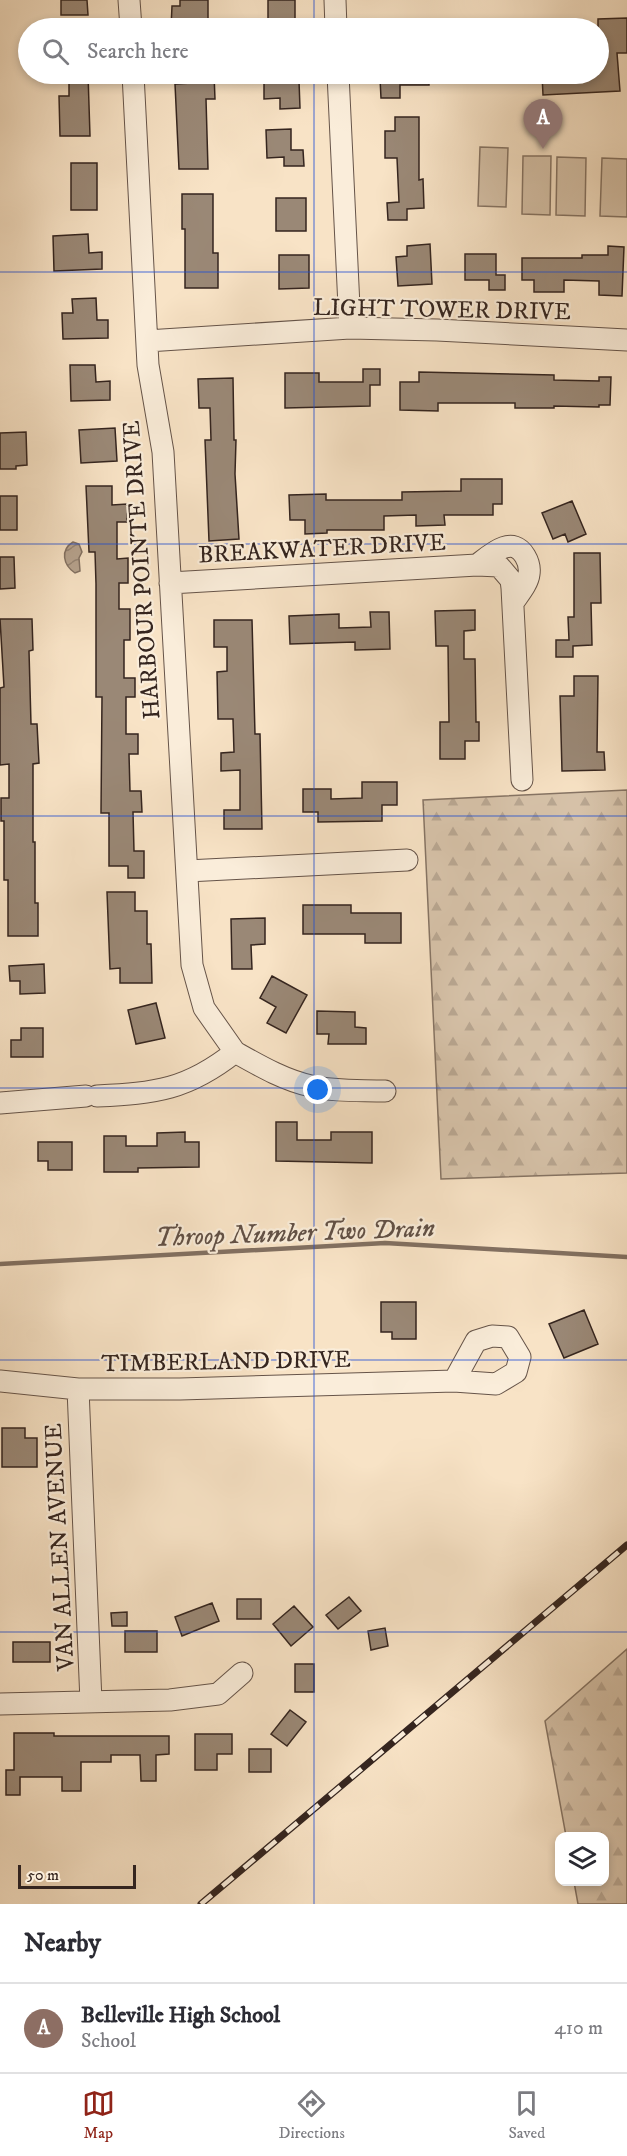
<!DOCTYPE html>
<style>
:root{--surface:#fff;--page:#f2f2f3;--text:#2b2b33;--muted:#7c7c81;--line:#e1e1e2;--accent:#8f2418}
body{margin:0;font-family:"IM FELL DW Pica",serif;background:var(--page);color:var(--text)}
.controls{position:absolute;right:18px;bottom:18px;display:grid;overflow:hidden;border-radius:12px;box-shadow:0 3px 9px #0003}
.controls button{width:54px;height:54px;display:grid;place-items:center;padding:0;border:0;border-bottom:2px solid var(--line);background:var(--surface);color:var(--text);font:30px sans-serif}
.scale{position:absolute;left:18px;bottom:15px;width:118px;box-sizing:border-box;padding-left:6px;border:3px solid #35251f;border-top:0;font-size:16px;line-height:21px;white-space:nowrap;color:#35251f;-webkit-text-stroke:4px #faedda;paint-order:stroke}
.you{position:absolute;left:318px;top:1090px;width:21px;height:21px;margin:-15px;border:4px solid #fff;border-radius:50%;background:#1a73e8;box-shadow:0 0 0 9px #1a73e833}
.badge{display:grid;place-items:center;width:39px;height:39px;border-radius:50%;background:var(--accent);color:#fff;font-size:20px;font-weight:700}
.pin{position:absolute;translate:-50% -50px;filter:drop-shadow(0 2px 3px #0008)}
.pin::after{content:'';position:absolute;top:32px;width:21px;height:18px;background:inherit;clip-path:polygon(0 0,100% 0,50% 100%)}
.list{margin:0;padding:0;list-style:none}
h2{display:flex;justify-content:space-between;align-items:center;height:78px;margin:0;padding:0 24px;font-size:26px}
h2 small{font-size:20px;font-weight:400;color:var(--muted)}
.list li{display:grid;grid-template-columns:39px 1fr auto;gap:18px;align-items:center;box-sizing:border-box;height:90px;padding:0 24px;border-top:2px solid var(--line)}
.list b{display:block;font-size:22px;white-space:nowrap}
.list p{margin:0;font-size:20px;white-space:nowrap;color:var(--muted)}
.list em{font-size:20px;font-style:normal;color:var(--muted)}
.icon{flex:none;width:33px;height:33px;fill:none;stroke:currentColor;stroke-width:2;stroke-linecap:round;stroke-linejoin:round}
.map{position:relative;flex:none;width:627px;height:1904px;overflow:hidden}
.search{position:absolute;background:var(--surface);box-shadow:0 3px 9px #0003;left:18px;right:18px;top:18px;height:66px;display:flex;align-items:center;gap:15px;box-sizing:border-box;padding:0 21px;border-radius:33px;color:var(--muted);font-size:22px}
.sheet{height:168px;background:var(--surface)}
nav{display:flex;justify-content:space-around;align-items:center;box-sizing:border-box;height:84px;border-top:2px solid var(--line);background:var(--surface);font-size:16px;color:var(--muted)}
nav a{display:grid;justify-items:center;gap:3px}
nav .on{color:var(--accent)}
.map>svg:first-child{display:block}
.forest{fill:url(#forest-firs);stroke:#867464;stroke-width:1.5}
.pitch{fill:#d7c3aa;stroke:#867464;stroke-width:1.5}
.water{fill:url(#water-waves);stroke:#827061;stroke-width:1.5}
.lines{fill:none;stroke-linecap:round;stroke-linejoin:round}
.stream{stroke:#827061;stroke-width:4.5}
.building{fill:#9a8876;stroke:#35251f;stroke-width:1.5}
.minor-casing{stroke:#665449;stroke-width:23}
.minor{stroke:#faedda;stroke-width:21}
.rail-casing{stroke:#35251f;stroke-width:7}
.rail{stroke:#faedda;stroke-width:4.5;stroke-dasharray:14;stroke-linecap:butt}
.grid{fill:none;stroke:#1d4ed8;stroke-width:1.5;stroke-opacity:0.55}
.labels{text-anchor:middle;stroke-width:4.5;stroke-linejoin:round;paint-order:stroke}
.street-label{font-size:24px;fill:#35251f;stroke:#faedda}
.water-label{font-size:26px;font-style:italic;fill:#625146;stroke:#faedda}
</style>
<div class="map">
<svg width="627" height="1904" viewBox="0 0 627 1904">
<defs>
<pattern id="forest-firs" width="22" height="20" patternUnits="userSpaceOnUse" patternTransform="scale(1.5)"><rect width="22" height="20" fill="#d7c3aa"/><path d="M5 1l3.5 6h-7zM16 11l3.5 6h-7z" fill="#b9a792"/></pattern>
<pattern id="water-waves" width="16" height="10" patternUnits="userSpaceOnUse" patternTransform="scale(1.5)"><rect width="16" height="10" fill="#b6a28d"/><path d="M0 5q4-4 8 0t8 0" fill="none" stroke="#958473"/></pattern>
</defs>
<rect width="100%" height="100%" fill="#f8e3c6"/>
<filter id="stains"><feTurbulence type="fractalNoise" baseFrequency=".00333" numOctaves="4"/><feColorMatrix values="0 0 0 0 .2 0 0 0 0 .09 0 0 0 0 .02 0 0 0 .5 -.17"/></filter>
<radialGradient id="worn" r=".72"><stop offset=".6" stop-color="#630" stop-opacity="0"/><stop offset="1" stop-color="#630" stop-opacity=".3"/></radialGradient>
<path class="forest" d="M627,790v383l-186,6 -18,-379z
M627,1649v255h-49l-4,-22h30v-46h-38l-21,-115z"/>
<path class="pitch" d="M480,147l28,1 -2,59 -28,-1z
M523,156h28l-1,59 -28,-1z
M557,157l29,1 -1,58 -29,-1z
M602,158l25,1v58l-27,-1z"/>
<path class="water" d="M73,542l6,2 3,8 -3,6 1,13 -5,2c-12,-8 -15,-23 -2,-31z"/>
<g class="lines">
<path class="stream" d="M0,1264l385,-21 242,14"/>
</g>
<path class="building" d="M61,0h26l1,15h-27z
M180,0h28v28h-37l1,-22h8z
M268,0h27v28h-27z
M627,18v35h-10l3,38 -77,4 -1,-21h56v-55z
M69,74h19l2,62h-30l-1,-40h10z
M190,74h24l1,25h-9l2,70h-29l-4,-85 16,-1z
M264,74h22l1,7h12l1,27 -20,1v-11l-16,1z
M393,74h36v11h-29v13h-19l-1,-20h13z
M395,117h24v63l4,-1 1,29 -17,1v11h-19l-1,-17 12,-1 -2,-44h-12v-27h10z
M291,129v21h12l1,16h-20v-9l-17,1 -1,-28z
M71,163h26v47h-26z
M182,194h31v59h5v35h-33v-59h-3z
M276,198h30v33h-30z
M88,234l1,19 13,-1v17l-48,2 -1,-35z
M430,244l2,40 -34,2 -2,-29 11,-1v-10z
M608,246l16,1 -2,49 -23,-1v-14l-35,-1v12h-30v-12h-12v-22h60v-3h26z
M465,254h31v21h9v15h-16v-10h-24z
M279,255h30v33l-30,1z
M96,298l1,22h11v18l-45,1 -1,-26h11l-1,-14z
M70,365h25l1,17 14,-1v19l-39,1z
M363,369h17v16h-10v21l-85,2v-35h34v9h44z
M419,372l135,3v5l45,1v-4h12l-1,28h-11v2l-45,-1v2h-39v-5h-77v8l-38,-1v-28h19z
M233,378l1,62h2l-1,34 4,65 -30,2 -4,-101h6l-1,-32h-11l-1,-29z
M115,428l2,33 -36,2 -2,-33z
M26,432l1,33 -11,1v3h-16v-36z
M461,479h41v25h-9v11h-49l1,10 -29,1v-11l-32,1v14h-57v3l-22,1v-14h-15l-1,-25 37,-1v6h76v-8l59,-1z
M86,486h26v19l15,-1v18h-10v37l11,-1v25h-9v26h11v31h-6v38h11v19h-9v37h12v20h-9l1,37h11l1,21h-9l1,39h10v27h-16v-12h-19v-53h-8l1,-116h-6v-113l-1,-32h-6z
M0,496h17v34h-17z
M572,501l14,33 -18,8 -3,-8 -12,5 -11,-26z
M574,553h26l1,50h-10l1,42 -19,1v11h-17v-17h13l-1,-23h6z
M0,557h14l1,31 -15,1z
M475,610v20l-11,1v28h11l1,63h3v19h-14v18h-25v-37h9l-1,-76h-12l-1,-35z
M370,612h19l1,37 -35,1v-8l-65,2 -1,-28 50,-2v14l32,-1z
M0,619h32l1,31 -4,1 2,73h6l2,39 -6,1v78h2v61h3v33h-30v-56h-4v-59h-3v-23h8v-34l-9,1v-77l4,-1z
M214,620h38l3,114h5l2,95h-38v-19h16v-40l-19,1v-18l13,-1 -1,-33h-15l-1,-47 10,-1v-24h-13z
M574,676h24l-1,76h7l1,18 -43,1 -2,-75h14z
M362,782h35v23h-15v16l-64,1v-10h-15v-23h28v10l31,-1z
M107,892h28v19h12v33h4l1,39h-32v-15l-10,1z
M303,905h48v8h50v30h-36v-9h-62z
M265,918v26l-14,1 1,24h-20l-1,-50z
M44,964l1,29 -25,1v-13h-10l-1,-15z
M272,976l35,19 -21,38 -19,-10 9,-16 -16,-9z
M156,1003l9,35 -29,6 -8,-34z
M317,1011l38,1v15l11,1v16h-38l1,-10h-12z
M21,1028h22v29h-32v-17h10z
M276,1122h21v18h34v-8h41v31l-96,-2z
M185,1132v10h14v25l-61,1v4h-34v-36h22v10h31v-13z
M38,1142h34v28h-24v-9h-10z
M381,1302h35v37h-24v-7h-11z
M584,1310l14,34 -34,14 -15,-34z
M2,1428h23v10h12v29h-35z
M349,1597l12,14 -23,18 -12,-14z
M237,1599h24v20h-24z
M212,1603l7,18 -37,15 -7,-19z
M294,1606l19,21 -22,19 -18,-22z
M127,1612v14h-15l-1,-13z
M385,1628l3,18 -17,4 -3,-19z
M125,1631h32v21h-32z
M13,1642h37v20h-37z
M295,1664h19v28h-19z
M290,1710l16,12 -19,24 -16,-12z
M14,1733h40v3h115v18l-13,1v26h-15l-1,-26h-29v7h-30v29h-19v-14h-42v18h-14v-25h8z
M195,1734h37v20h-15v16h-22z
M249,1749h22v23h-22z"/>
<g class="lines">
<defs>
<path id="minor" d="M129,0l2,28
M335,0l1,28
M133,74l15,291 15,87 29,513 12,43 31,44
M338,74l12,254
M147,341l203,-13 87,2 190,10
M477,565c13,-10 35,-31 48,-9 3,5 5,12 4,18 -1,10 -11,21 -16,29
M170,583l307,-18 22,1 12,14 1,8 10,192
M187,871l220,-11
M97,1096c59,-3 90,-6 138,-44 25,14 49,28 76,34 24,6 50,4 74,5
M0,1103l86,-7
M0,1381l78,8h102l274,-8 42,3 20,-12 4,-15 -12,-20 -16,-1 -16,5 -22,40
M78,1389l13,313
M0,1704l170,-4 48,-6 24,-21"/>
</defs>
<use href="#minor" class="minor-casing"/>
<use href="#minor" class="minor"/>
<defs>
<path id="rail" d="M201,1904l426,-359"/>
</defs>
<use href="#rail" class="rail-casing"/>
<use href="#rail" class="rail"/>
</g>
<path class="grid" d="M314,0v28M314,74v1830M0,272h627M0,544h627M0,816h627M0,1088h627M0,1360h627M0,1632h627"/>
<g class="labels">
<g class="street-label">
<text transform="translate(442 309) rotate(1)" y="8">LIGHT TOWER DRIVE</text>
<text transform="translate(322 548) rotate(-3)" y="8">BREAKWATER DRIVE</text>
<text transform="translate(141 570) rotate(-94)" y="8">HARBOUR POINTE DRIVE</text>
<text transform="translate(226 1361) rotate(-1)" y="8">TIMBERLAND DRIVE</text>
<text transform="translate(59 1547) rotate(-93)" y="8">VAN ALLEN AVENUE</text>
</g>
<g class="water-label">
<text transform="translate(295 1232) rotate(-2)" y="9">Throop Number Two Drain</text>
</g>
</g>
<rect width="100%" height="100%" filter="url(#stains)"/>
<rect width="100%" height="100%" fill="url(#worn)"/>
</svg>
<div class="controls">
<button><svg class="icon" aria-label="layers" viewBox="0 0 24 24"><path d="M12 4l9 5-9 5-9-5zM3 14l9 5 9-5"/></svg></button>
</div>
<div class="scale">50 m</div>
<div class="you"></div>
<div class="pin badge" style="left:543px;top:149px;background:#8d6e63">A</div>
<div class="search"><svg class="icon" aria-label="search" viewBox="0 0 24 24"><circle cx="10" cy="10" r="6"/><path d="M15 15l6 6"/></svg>Search here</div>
</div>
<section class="sheet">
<h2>Nearby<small></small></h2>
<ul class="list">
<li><span class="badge" style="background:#8d6e63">A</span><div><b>Belleville High School</b><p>School</p></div><em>410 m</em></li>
</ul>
</section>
<nav>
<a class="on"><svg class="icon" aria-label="map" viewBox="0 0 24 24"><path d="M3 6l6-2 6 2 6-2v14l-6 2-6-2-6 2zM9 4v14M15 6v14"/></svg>Map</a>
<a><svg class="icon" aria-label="directions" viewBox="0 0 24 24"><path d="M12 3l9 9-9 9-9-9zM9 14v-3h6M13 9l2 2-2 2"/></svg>Directions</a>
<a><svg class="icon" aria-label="saved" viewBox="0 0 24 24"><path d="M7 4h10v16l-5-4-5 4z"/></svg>Saved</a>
</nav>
